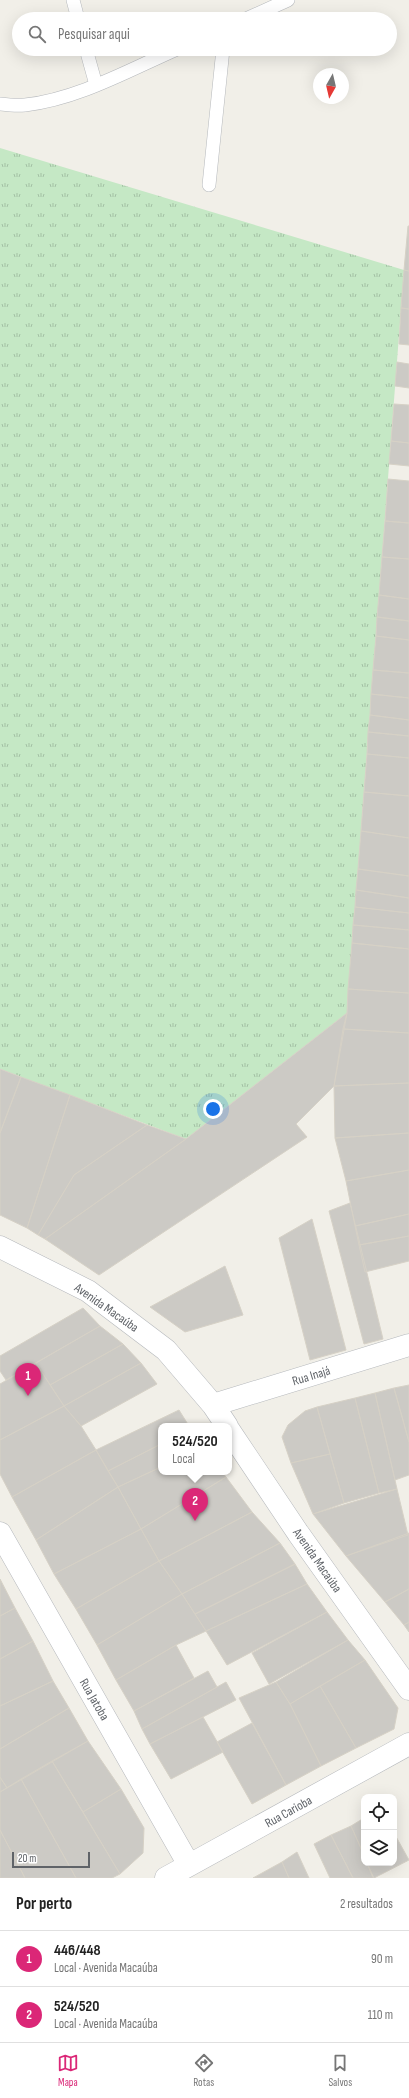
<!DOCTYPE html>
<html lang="pt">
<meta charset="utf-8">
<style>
:root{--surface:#fff;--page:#f2f2f2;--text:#222;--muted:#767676;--line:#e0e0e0;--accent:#db2777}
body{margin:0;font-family:"Sofia Sans Condensed",sans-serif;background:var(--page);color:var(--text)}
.controls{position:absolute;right:12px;bottom:12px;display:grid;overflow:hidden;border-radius:8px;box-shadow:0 4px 16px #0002}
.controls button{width:36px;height:36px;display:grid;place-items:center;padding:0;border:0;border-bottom:1px solid var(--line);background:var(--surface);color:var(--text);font:20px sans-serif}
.compass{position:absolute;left:313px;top:68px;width:36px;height:36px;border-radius:50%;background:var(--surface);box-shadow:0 4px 16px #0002;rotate:188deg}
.scale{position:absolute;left:12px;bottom:10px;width:78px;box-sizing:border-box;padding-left:4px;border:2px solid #5f6368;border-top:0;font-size:11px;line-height:14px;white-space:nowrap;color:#5f6368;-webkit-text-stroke:3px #fff;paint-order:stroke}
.you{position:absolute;left:213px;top:1109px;width:14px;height:14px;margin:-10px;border:3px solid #fff;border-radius:50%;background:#1a73e8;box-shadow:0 0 0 6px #1a73e833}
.badge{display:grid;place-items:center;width:26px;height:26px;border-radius:50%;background:var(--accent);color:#fff;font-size:13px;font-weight:700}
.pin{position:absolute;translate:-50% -33px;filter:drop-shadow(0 1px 2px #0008)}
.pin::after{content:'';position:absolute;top:21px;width:14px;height:12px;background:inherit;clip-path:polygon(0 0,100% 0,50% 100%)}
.popup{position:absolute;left:158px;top:1423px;width:74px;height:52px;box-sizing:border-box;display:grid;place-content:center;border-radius:8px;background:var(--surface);filter:drop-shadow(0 1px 3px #0005);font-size:13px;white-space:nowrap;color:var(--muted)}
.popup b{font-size:15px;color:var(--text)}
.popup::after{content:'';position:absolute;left:50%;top:100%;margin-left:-8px;border:8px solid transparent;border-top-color:var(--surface)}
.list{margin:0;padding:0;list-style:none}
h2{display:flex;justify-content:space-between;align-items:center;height:52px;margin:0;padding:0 16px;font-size:17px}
h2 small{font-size:13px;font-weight:400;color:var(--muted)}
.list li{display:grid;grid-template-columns:26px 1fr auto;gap:12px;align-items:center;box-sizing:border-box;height:56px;padding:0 16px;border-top:1px solid var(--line)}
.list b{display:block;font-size:15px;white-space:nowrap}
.list p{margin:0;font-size:13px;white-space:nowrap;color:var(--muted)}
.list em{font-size:13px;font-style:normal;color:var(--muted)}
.icon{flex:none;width:22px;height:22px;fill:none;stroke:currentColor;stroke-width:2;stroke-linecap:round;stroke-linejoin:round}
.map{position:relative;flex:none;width:409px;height:1878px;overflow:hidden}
.search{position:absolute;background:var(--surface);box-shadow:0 4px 16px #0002;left:12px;right:12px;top:12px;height:44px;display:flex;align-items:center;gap:10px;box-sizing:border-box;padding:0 14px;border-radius:22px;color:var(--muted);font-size:15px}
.sheet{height:164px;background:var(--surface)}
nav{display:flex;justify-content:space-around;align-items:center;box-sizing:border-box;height:56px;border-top:1px solid var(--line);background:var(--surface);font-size:11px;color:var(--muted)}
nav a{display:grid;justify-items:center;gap:2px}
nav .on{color:var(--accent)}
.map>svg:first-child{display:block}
.grass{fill:url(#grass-tufts)}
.building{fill:#cccac5;stroke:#d6d1c6}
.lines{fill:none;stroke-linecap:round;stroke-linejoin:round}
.lane-casing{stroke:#b5b8bc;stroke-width:14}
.street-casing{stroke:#b5b8bc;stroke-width:23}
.lane{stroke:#fff;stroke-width:13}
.street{stroke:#fff;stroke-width:22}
.labels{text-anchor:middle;stroke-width:4;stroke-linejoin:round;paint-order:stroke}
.street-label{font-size:13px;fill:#5f6368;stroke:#fff}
</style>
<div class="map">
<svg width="409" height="1878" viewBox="0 0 409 1878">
<defs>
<pattern id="grass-tufts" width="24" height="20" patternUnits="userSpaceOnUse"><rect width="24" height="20" fill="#c5e8c5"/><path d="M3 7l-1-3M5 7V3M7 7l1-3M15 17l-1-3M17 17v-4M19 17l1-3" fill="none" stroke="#a3c0a4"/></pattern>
</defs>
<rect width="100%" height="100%" fill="#f1efe8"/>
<path class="grass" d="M0,148l404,122 -57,743 -161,126 -186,-70z"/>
<path class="building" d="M408,226h1v45l-5,-1z
M404,270l5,1v38l-8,-1z
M401,308l8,1v36l-10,-1z
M397,362l12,2v24l-14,-2z
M394,404l15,1v38l-18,-2z
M391,441l18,2v23l-20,-2z
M388,479l21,2v42l-24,-2z
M385,521l24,2v36l-27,-2z
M382,557l27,2v40l-30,-4z
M379,595l30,4v22l-32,-4z
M377,617l32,4v19l-33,-4z
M376,636l33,4v33l-36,-3z
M373,670l36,3v25l-38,-4z
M371,694l38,4v22l-39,-5z
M370,715l39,5v16l-41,-4z
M368,732l41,4v22l-42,-4z
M367,754l42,4v38l-45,-4z
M364,792l45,4v42l-48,-7z
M361,831l48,7v38l-51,-7z
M358,869l51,7v22l-53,-8z
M356,890l53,8v15l-54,-6z
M355,907l54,6v17l-56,-5z
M353,925l56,5v19l-57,-6z
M352,943l57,6v44l-61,-4z
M348,989l61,4v40l-66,-4 4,-16z
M347,1013l-13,73 -38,38 11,13 -208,138 -54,-36 141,-100z
M343,1029l66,4v50l-75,3z
M0,1069l21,8 -21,56z
M21,1077l49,18 -43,133 -27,-13v-82z
M409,1083v50l-74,5 -1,-52z
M70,1095l77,30 -73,50 -36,60 -11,-7z
M147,1125l39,14 -141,100 -7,-4 36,-60z
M409,1133v37l-63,11 -11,-43z
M409,1170v44l-54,12 -9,-45z
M350,1203l33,136 -19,5 -35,-133z
M409,1214v22l-50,9 -4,-19z
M312,1219l34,131 -36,10 -31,-122z
M409,1236v25l-44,11 -6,-27z
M225,1266l18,49 -58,17 -35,-25z
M83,1308l17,18 -94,54 -6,-9v-15z
M100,1326l23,18 -73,41 -14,-22z
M123,1344l18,19 -77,43 -14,-21z
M36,1363l28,43 -64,34v-56z
M141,1363l16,21 -76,42 -17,-20z
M409,1385v57l-15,-54z
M394,1388l15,54v33l-14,5 -20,-87z
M375,1393l22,96 -18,4 -24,-95z
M355,1398l24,95 -35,10 -27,-96z
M64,1406l17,20 15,24 -84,47 -12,-23v-34z
M317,1407l13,47 -39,9 -9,-26 6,-12 17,-14z
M179,1410l10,16h-28v18l-53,27 -12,-21z
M161,1444v23l-43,20 -10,-16z
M96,1450l22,37 -82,53 -24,-43z
M330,1454l14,49 -31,11 -22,-51z
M161,1467v5h61l4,5 -85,52 -23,-42z
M226,1477l26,35 -93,49 -18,-32z
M118,1487l23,42 -87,45 -18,-34z
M397,1489l11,46 -62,21 -33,-42z
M252,1512l28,31 -98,51 -23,-33z
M141,1529l18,32 -83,48 -22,-35z
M409,1533v56l-24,13 -39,-46z
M280,1543l15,21 -100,50 -13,-20z
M159,1561l23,33 -85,51 -21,-36z
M295,1564l12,20 -101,47 -11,-17z
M0,1579l15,29 -15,8z
M307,1584l20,28 -100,53 -21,-34z
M409,1589v33l-5,3 -19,-23z
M182,1594l24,37 -30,14 -60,35 -19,-35z
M15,1608l18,33 -33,18v-43z
M327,1612l21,28 -79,44 -17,-31z
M409,1622v10l-5,-7z
M348,1640l17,20 -75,44 -14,-22z
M33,1641l20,40 -53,25v-47z
M176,1645l18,33 -60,33 -18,-31z
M365,1660l33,48 -4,21 -38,19 -36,-62z
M208,1671l9,16 -75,42 -8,-18z
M53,1681l16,27 -69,41v-43z
M226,1682l10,18 -86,44 -8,-15z
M276,1682l14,22 31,62 -35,19 -47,-87z
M320,1686l36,62 -35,18 -31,-62z
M69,1708l19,33 -81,47 -7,-11v-28z
M203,1717l20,35 -52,27 -21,-35z
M252,1723l34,62 -34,19 -35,-62z
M88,1741l33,48 -38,23 -31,-51z
M52,1761l68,113 -8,4h-36l-55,-99z
M0,1777l7,11 -7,4z
M21,1779l55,99h-51l-25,-48v-38z
M121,1789l23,39 -1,25 -23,21 -37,-62z
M364,1818v37l-13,-29z
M351,1826l13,29v8h3l6,15h-20l-22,-43z
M0,1830l25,48h-25z
M394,1833l15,27 -35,18 -7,-15h27z
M331,1835l22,43h-23l-16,-34z
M297,1852l12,26h-20l-7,-16z
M282,1862l7,16h-36z"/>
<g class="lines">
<defs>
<path id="lane" d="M73,0l5,19
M246,19l42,-19
M86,49l10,36
M0,104c8,1 17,2 25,1 53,-6 104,-35 152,-56
M209,185l14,-136"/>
<path id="street" d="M0,1247l88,44 78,59 47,55 14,21
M213,1405l196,-60
M229,1430l69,103 111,156
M0,1533l189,332
M166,1878l243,-134"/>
</defs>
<use href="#lane" class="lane-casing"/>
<use href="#street" class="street-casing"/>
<use href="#lane" class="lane"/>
<use href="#street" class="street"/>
</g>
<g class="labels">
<g class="street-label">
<text transform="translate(107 1307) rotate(35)" y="5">Avenida Macaúba</text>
<text transform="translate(311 1375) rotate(-17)" y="5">Rua Inajá</text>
<text transform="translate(318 1560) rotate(55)" y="5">Avenida Macaúba</text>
<text transform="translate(95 1699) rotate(60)" y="5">Rua Jatoba</text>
<text transform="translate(288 1811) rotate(-29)" y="5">Rua Carioba</text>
</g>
</g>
</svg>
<div class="controls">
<button><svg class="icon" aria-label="locate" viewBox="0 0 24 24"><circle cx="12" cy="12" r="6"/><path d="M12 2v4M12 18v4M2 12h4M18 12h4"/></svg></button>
<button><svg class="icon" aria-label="layers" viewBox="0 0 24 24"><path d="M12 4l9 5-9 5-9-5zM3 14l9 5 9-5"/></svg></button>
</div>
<svg class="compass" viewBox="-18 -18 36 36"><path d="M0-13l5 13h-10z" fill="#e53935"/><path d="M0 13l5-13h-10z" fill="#767676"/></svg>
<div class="scale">20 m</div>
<div class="you"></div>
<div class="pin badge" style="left:28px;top:1396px">1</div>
<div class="pin badge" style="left:195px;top:1521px">2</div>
<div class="popup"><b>524/520</b>Local</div>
<div class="search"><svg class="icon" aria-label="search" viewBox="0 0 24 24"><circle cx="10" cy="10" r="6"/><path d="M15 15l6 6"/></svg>Pesquisar aqui</div>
</div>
<section class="sheet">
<h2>Por perto<small>2 resultados</small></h2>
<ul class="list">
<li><span class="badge">1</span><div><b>446/448</b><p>Local · Avenida Macaúba</p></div><em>90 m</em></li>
<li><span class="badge">2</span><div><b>524/520</b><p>Local · Avenida Macaúba</p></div><em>110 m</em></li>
</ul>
</section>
<nav>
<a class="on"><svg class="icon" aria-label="map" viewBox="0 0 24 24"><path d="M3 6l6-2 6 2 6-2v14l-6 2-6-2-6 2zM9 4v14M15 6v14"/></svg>Mapa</a>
<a><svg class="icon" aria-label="directions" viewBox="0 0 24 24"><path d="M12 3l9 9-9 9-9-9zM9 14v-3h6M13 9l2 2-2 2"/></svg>Rotas</a>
<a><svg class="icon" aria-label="saved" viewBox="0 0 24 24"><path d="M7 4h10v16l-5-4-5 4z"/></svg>Salvos</a>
</nav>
